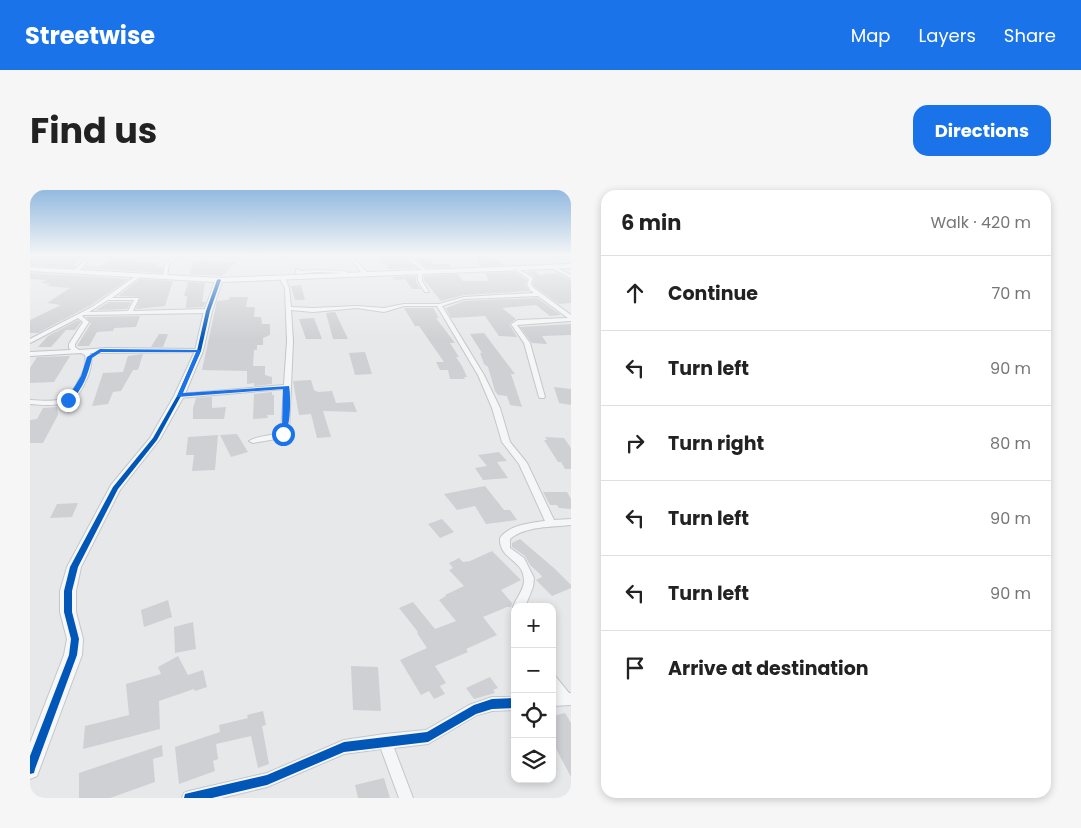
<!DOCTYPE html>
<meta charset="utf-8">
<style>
:root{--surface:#fff;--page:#f6f6f6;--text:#222;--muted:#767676;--line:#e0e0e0;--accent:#1a73e8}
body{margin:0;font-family:Poppins,sans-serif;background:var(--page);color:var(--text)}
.controls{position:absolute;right:15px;bottom:15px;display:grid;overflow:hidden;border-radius:10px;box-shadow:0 2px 8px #0003}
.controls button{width:45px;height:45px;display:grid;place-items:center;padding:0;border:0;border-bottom:1px solid var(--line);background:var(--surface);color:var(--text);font:25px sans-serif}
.stop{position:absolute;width:15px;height:15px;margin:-11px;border:4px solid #1a73e8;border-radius:50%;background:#fff}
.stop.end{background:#1a73e8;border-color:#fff;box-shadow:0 1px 5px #0008}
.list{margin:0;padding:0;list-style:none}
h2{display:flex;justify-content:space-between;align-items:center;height:65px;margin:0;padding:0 20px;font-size:21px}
h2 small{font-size:16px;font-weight:400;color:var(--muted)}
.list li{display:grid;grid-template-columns:32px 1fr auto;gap:15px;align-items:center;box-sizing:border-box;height:75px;padding:0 20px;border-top:1px solid var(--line)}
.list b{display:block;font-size:19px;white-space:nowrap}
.list em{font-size:16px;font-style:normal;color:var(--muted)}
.icon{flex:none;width:28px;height:28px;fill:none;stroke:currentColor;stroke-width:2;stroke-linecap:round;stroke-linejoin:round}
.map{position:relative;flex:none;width:541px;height:608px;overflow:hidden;border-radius:15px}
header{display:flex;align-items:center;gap:30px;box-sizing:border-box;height:70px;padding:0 25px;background:var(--accent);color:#fff}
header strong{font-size:24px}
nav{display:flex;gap:28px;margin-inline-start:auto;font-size:18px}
.intro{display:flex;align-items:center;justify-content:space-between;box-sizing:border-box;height:120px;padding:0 30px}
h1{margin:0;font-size:35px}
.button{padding:12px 22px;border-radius:15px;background:var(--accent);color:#fff;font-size:18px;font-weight:700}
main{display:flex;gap:30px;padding:0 30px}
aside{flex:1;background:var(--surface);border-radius:15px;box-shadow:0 2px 8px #0003}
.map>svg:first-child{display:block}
.building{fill:#ced0d3}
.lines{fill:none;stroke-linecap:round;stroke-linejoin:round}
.street-casing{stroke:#c4c6c8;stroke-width:2}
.secondary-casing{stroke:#c4c6c8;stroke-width:2}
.street{fill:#f5f6f7;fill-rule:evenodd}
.secondary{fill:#f8f8f8;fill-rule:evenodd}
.cycleway-casing{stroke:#f4f6f9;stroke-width:3}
.cycleway{fill:#0057b8;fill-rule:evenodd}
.route{fill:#1a73e8}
</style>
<header>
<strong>Streetwise</strong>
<nav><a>Map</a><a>Layers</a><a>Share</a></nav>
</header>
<div class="intro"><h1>Find us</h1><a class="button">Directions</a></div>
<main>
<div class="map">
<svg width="541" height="608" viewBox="0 0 541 608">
<rect width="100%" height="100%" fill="#e6e8ea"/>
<path class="building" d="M0,65h56l-14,11h4l-2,2 -44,-3z
M346,65h25l15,13 -30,1 3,-1z
M444,65h11l15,8 8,2 -28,1z
M397,68l8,6h14l2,3 -24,1 -12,-9z
M80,69l27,1 -2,2 24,1 -3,3 7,1 -1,6 -78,-5 2,-2 13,1z
M163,71l43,1 -14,14h-3l-29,-2z
M504,81l5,4 18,-2 14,7v23l-12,1 -24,-17 -2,-3 2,-7 -9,-5z
M485,82l12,8 -2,5 4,6 -65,4 -23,6 -17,-21v-4l34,-2 5,7h26l-4,-8z
M0,83l99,6 -38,26 -53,28h-8v-13l31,-15 -14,-2 23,-15 -24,-2 5,-2 -10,-1 5,-3 -16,-1z
M386,86v6l5,7h-9l-7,-10 -10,1 -2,-3z
M110,89l33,2 -8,25 -29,3 4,-12 -22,-1z
M158,92l17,1 -3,19h4l-3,5 -17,1 1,-12h-3z
M271,95l4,15h-10l-4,-14z
M200,107h18l-2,10h9l-1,10h7l1,7h8v11l-7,3v7h-6v5h-3l-1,16h12v9l7,2v7l-18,2v-3l-7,1v-13l-45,-1 15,-69 11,-1z
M507,108l24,17 -11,1 -14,-11 -34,3 14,11 -7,5 8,13 -18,-1 -14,-20 -34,2 -5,-10 18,-7z
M79,112h22l-4,7 -31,1z
M374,118h29l6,10h-3l19,25h-5l9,14h-3l6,9 5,11h-3l1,2h-15l-2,-9h-8l-4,-8h8l-25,-36h-4z
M305,122l1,2 12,25h-15l-7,-26z
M110,126l-4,11 -22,1 -1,3 -16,1 -8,14h-12l14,-23 -5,-6z
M284,128l8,21h-16l-7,-20z
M48,130l3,2 -6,8h-9l-15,17h-13l10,-11z
M541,134v11l-29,1 5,8 -15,-1 -12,-16z
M454,143l31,41h-4l11,33 -12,-2 -3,-9 -9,-1 -3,-4 -7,-24 -4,-3 -4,-11h2l-12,-19z
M129,144h9l-5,13h-12z
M335,162l7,22 -17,1 -6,-22z
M113,164l-5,16h-5l-12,21 -8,1 -5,12 -16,2 11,-33 20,-1 5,-16z
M40,166l-16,26 -24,1v-15l7,-11z
M281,190l3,10 4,2 14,-1 4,12 17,-1 4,10 -34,-1 8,26 -14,1 -6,-24 -12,1 -6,-34z
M524,197l17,2v16l-12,-2z
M242,202v3h2v20h-7l1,3 -15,1 1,-25z
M182,207v11l14,-1 -2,12h-31v-11l3,-10z
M27,217l1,8 -15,28h-13v-23l7,-1 6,-11z
M207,244l11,18 -17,5 -11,-22z
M188,245l-3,35 -23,1 2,-16h-8l2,-18z
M515,247l19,1 7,10v21h-6l-4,-7h-3l-14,-22h3z
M469,262l8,9 -10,1 11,16 -25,2 -8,-12 12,-2 -9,-11z
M455,296l19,24h6l7,10 -31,4 -11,-18 -18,4 -13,-16z
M513,302h24l4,7v10l-12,-1 -2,-3h-7z
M48,313l-6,14 -22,1 7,-14z
M412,329l12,13 -14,6 -12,-14z
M490,349l35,30 16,16v3l-19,8 -16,-16 6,-3 -1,-2 -11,-10 -5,-9 -13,-9v-4z
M462,361l29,29 -20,10 11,13 -1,4h-4l-24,10 14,18 -31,14 2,3 -33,14 11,17 -6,3 5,8 -11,5 -5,-8 -8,4 -21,-35 27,-12 -10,-15 1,-1 -19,-24 14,-6 22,27 21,-8 -17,-21 7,-4 -1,-1 19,-9 -15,-16 4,-2 -4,-5 10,-5 4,4 7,-1z
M138,410l4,17 -28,10 -3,-17z
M163,432l3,27 -21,4 -1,-26z
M148,466l10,19 15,-5 4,17 -12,4 -1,-2 -35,12 1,28 -77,20 2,-23 44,-11 -3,-31 35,-10 -3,-7z
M321,476l27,1 3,44 -28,-1z
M460,487l8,11 -5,2 2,3 -21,6 -8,-11z
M233,521l3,14 -4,1 7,38 -11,4 -7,-32 -35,8 2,15 -5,2 2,10 -36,13 -4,-37 45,-15 -1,-7 29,-7 -1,-3z
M535,523l6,10v54l-19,-36v-25z
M132,555l1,11 -10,3 2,23 -45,16h-31v-25z
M354,588l6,20h-32l-3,-13z"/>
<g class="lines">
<defs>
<path id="street" d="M60,65h4l-17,18h-4v-2z
M124,65h8l-2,1z
M146,65h4l-11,9 -2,13 -4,1 2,-14z
M221,65h39l-2,1z
M316,65h4l19,19v2h-4z
M373,65h5l21,17 -4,1z
M523,76l18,9v3l-19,-10z
M485,77l18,11 -2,6 3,4 37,27v6l-54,4 13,18 15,54 -1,1h-4l-1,-1 -15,-54 -13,-19 7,-4 50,-2 -30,-22 -74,3 -22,7 42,69 16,33 10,34 17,21 27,57 17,-1v6c-19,2 -46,1 -61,14v9l14,10 10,20 -1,9 -8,20h-10v3l-2,-3c3,-9 11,-17 11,-26 0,-23 -25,-20 -24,-43 9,-13 30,-15 45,-17l-26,-57 -17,-22 -10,-34 -14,-33 -41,-69h-33l-20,6 -27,-4 -44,4 -22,-2 2,31 -4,91 -7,6 -29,5 -4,-2c9,-6 23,-4 32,-10l3,-42 -105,9 -3,-2 3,-2 105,-9 3,-44 -2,-53 -4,-7v-4h4l4,11 2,19 22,1 44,-2 27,2 20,-4h35l25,-7 70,-4 -4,-3 -3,-6 2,-5 -15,-10z
M268,79l2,2 16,-1 29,1 5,5 -4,1 -2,-4 -28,-1 -18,2 -2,-1v-3z
M388,82l4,1v8l7,11h-4l-7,-11z
M107,85l4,1 -29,22h27l-6,13 75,-2 3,2 -3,2 -124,2 -2,1 7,6 -14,22v3l4,3 28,-2 92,1 3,2 -1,1 -111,1c3,7 1,15 -2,23 -3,7 -8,19 -15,23 -11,8 -30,6 -43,5v-4c26,1 37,5 50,-22 4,-7 7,-15 5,-23l-4,-2 -51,3v-4l41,-2 -2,-2v-4l14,-22 -5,-4 -46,24 -2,1v-4l62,-32zM78,110h26l-6,11 -39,1z
M522,485l4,2 13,16h2v12l-19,1v-12l2,-1 -2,-1z
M462,507h23v13l-23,1 -15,4 -49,29 -34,4 19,50h-14l-18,-49 -37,5 -77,33 -46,11h-39l2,-5 5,-2 78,-18 77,-33 41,-6 41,-4 43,-25z"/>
<path id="secondary" d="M541,74v4l-349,14 -10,29 -9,40 -19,45 -24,43 -40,51 -39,77 -5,24v21l7,27 -1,16 -45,121 -7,3v-36l34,-88 3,-16 -7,-27v-21l7,-24 44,-82 39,-47 24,-42 21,-45 9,-40 11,-29 -185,-11v-4l189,11z"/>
</defs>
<use href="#street" class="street-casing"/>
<use href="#secondary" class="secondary-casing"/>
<use href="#street" class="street"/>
<use href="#secondary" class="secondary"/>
<defs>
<path id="cycleway" d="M189,89l2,1 -11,31 -9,40 -20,45 -24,44 -39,49 -40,78 -6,24v21l7,27 -2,16 -42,114 -1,4 -4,1v-18l39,-101 2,-16 -7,-27v-21l6,-24 43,-80 40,-49 24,-42 20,-45 9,-40 11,-31z
M485,508v10l-23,1 -16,5 -48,28 -84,10 -77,33 -55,13h-28l1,-4 4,-1 78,-18 77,-33 83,-10 47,-27 18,-6z"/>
</defs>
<use href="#cycleway" class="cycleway-casing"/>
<use href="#cycleway" class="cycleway"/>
</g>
<linearGradient id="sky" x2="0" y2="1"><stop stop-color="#93bae0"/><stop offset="0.43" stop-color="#f4f5f6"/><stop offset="1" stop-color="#f4f5f6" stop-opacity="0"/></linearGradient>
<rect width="541" height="150" fill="url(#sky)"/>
<path class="route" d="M70,159l101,1 -18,43 106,-7c2,9 2,46 -6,50l-4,-2 3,-7 1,-38 -106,8 19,-45h-95l-9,6c-4,16 -9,32 -22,43h-4l15,-25 6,-19z"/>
</svg>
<div class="controls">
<button>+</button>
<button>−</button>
<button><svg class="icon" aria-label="locate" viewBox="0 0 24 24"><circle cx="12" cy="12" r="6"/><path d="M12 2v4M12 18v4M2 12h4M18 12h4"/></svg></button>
<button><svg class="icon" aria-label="layers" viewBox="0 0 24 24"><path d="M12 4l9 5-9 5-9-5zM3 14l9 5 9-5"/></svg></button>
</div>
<div class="stop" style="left:253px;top:244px"></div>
<div class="stop end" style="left:38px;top:210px"></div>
</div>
<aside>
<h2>6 min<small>Walk · 420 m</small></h2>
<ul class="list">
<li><svg class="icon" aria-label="ahead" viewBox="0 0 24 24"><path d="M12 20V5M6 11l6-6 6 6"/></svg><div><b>Continue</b></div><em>70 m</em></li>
<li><svg class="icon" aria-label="left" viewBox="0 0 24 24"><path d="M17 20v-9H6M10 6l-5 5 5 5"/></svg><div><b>Turn left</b></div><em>90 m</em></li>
<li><svg class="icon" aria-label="right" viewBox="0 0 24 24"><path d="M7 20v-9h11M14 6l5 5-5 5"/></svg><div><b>Turn right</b></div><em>80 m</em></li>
<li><svg class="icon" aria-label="left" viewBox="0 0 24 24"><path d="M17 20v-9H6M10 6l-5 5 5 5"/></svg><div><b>Turn left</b></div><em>90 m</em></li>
<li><svg class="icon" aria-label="left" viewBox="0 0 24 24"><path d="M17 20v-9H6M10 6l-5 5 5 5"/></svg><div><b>Turn left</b></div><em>90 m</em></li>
<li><svg class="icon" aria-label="arrive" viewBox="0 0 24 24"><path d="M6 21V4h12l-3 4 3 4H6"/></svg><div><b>Arrive at destination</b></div></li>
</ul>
</aside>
</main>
